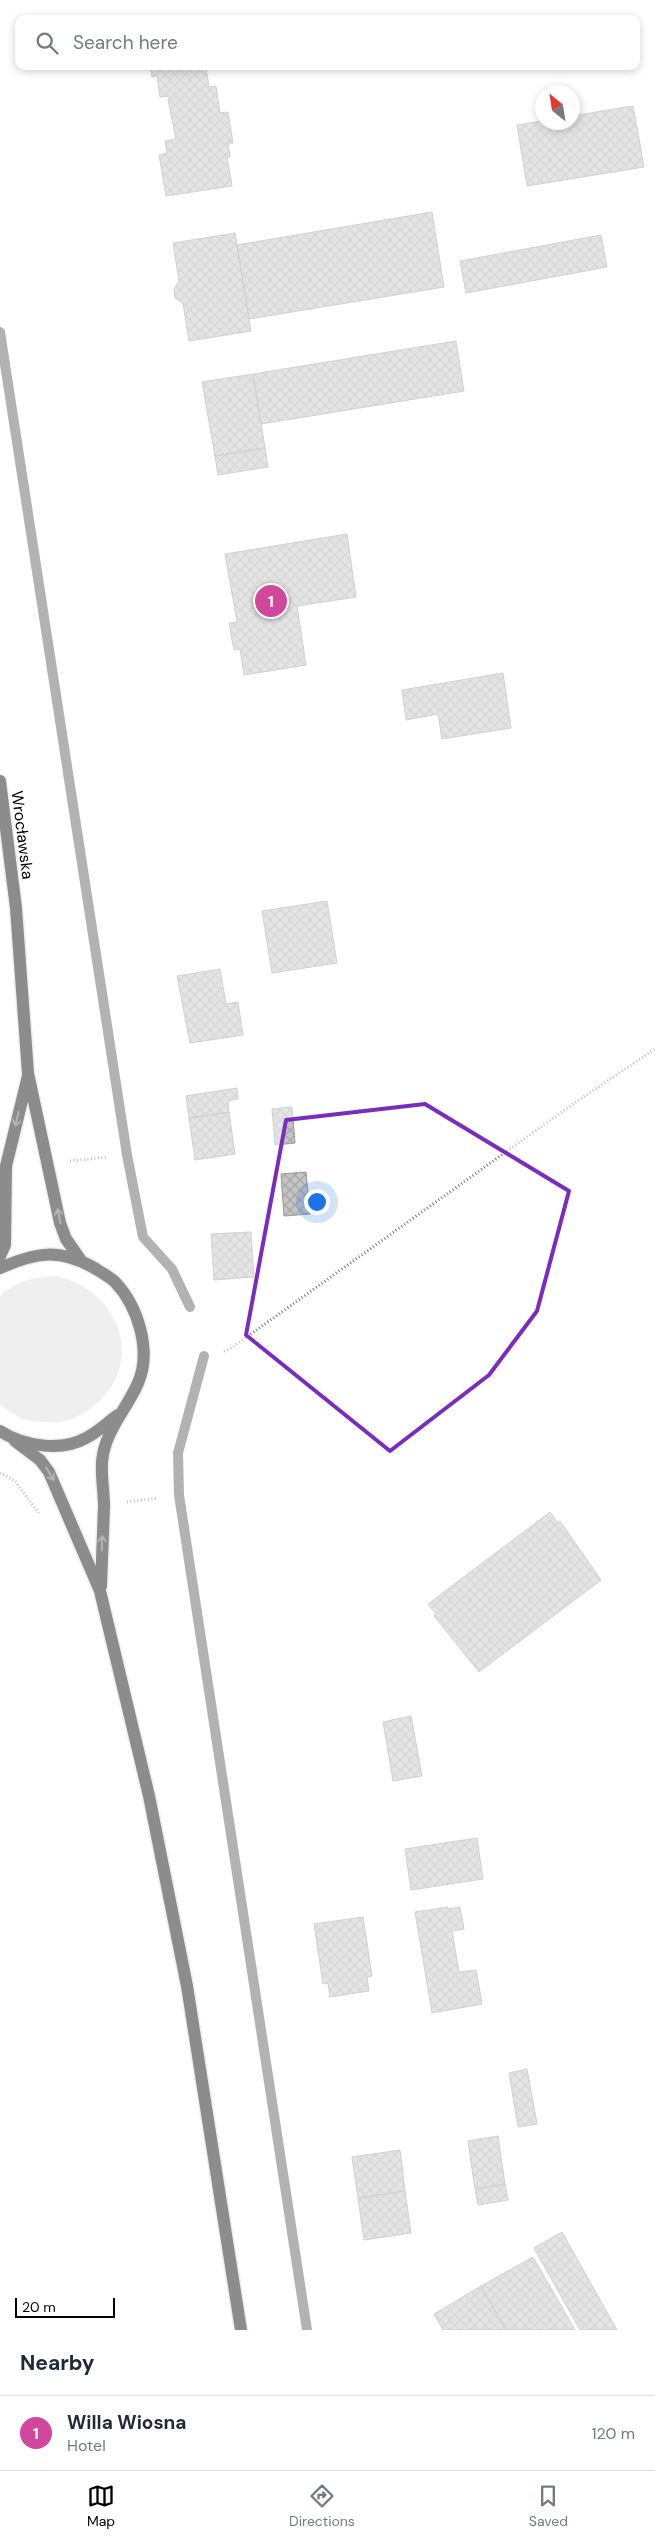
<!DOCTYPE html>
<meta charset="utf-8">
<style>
:root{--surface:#fff;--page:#f6f6f7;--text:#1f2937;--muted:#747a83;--line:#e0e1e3;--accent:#000}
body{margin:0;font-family:"DM Sans",sans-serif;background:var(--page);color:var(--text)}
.compass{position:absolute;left:535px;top:85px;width:45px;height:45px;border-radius:50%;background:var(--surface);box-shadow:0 2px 8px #0003;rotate:330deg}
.scale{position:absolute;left:15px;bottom:12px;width:100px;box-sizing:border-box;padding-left:5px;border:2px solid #000;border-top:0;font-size:14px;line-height:18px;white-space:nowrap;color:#000;-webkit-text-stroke:4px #fff;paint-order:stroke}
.you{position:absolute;left:316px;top:1201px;width:18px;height:18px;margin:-12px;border:4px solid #fff;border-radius:50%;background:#1a73e8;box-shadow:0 0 0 8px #1a73e833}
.badge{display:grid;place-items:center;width:32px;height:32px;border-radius:50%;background:var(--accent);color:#fff;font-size:16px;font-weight:700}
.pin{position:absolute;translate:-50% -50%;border:2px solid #fff;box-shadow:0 1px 5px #0006}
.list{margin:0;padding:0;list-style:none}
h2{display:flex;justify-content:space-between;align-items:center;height:65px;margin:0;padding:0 20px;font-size:21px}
h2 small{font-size:16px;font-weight:400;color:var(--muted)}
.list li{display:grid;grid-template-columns:32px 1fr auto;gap:15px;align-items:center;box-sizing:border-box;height:75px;padding:0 20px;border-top:1px solid var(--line)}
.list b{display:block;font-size:19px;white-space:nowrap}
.list p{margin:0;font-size:16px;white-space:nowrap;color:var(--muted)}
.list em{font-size:16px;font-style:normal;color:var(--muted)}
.icon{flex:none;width:28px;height:28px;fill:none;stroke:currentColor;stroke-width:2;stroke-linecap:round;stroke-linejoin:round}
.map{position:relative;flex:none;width:655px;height:2330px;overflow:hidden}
.search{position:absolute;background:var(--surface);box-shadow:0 2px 8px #0003;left:15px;right:15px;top:15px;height:55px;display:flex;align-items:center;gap:12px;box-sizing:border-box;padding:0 18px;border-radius:10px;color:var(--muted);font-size:19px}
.sheet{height:140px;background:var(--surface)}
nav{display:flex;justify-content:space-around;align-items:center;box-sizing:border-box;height:70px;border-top:1px solid var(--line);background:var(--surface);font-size:14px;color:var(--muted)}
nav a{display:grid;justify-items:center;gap:2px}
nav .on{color:var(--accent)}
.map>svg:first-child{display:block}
.grass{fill:#dcdcdc}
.building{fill:url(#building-cross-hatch);stroke:#999}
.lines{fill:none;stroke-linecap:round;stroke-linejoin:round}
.primary-casing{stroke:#dbdbdb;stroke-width:15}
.path{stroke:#777;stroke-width:3;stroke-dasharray:1 2.5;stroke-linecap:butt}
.lane{stroke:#555;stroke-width:10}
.primary{stroke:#000;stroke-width:12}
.oneway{stroke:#595959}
.marked{fill:none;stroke:#7b2cbf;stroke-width:4;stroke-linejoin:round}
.labels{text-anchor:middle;stroke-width:4;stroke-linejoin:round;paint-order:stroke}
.street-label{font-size:16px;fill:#000;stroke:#fff}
</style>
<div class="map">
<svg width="655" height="2330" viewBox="0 0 655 2330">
<defs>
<pattern id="building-cross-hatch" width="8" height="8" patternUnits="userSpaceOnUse" patternTransform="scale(1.25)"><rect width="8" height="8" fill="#c4c4c4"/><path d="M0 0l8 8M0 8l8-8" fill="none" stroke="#a7a7a7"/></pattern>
</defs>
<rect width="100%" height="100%" fill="#fff"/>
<path class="grass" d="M56,1276c65,14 92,90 35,132 -16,12 -29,16 -49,14 -6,-1 -14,-1 -19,-3 -8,-3 -16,-10 -23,-14v-109c15,-15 36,-19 56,-20z"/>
<path class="building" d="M150,66h59l-3,2 3,19 7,-1 4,27 8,-1 5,31h-5l2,14h-3l5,29 -66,10 -7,-41 8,-2 -2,-12 11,-2 -8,-39 2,-4 -10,1 -3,-21 -5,1z
M633,106l11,61 -117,19 -10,-61 25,-4 30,1v-6z
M432,212l12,75 -195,32 -12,-74z
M235,233l16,98 -62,10 -6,-38 -8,-5 -1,-9 5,-8 -6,-38z
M601,235l6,32 -141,26 -6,-32z
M456,341l8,50 -203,33 -8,-50z
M253,374l12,74 -50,8 -13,-74z
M265,448l3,19 -50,8 -3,-19z
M347,534l9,63 -59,9 9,59 -62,10 -4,-26 -6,1 -5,-27 8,-1 -12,-68z
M503,673l8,55 -69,11 -4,-25 -32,6 -4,-30z
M327,901l10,62 -65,10 -10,-62z
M220,969l6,35 12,-2 5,33 -53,8 -13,-67z
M237,1088l1,11 -10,2 1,11 -40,6 -3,-22z
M292,1107l3,36 -20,2 -3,-36z
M229,1112l6,42 -40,6 -6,-42z
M306,1172l4,42 -26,2 -3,-42z
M251,1232l3,45 -40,3 -3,-46z
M550,1512l8,11 2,-2 41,59 -122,92 -45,-56 2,-2 -8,-10z
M411,1716l11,60 -29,5 -10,-59z
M477,1838l6,41 -72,11 -6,-41z
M448,1907v2l12,-2 4,22 -12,2 7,41 17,-2 6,34 -50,9 -17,-101z
M363,1917l9,59 -5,1 2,14 -39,6 -2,-14 -5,1 -9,-60z
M527,2069l10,55 -19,3 -9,-54z
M498,2136l7,48 -30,5 -7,-48z
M400,2150l5,41 -47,7 -6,-41z
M505,2184l3,16 -30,5 -3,-16z
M405,2191l6,42 -47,7 -6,-42z
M562,2232l55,98h-37l-46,-82z
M533,2257l42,73h-69l-25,-44z
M481,2286l25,44h-63l-9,-16z"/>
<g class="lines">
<defs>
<path id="primary" d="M0,781l16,127 12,165 32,150 6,16 14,20
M0,1256l5,-11 1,-79 22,-90
M0,1268c37,-16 60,-20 96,1 6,4 14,8 19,13 23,24 37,69 23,101 -11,26 -34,49 -36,79 -1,14 2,30 2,45 -1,26 -2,53 -3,79
M0,1431c23,15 61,21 86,7 12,-6 22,-16 32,-23
M15,1441l25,19 9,12 51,119 49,205 38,190 54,344"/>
</defs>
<use href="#primary" class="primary-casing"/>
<path class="path" d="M70,1161l36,-4
M224,1351l6,-2 343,-245 82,-55
M0,1473l15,8 25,34
M127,1502l31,-4"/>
<path class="lane" d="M0,332l127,823 16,82 29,32 18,38
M204,1356l-26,97 1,42 128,835"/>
<use href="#primary" class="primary"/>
</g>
<defs><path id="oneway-shaft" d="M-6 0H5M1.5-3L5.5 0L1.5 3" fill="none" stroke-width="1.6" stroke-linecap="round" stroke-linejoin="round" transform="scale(1.25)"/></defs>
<g class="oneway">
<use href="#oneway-shaft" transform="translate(17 1119) rotate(103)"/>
<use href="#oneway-shaft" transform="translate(59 1216) rotate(-102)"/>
<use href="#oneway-shaft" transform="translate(50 1474) rotate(59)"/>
<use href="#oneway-shaft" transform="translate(102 1543) rotate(-88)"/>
</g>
<path d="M0 0H655V2330H0ZM425,1104l144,87 -32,120 -48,64 -99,76 -144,-116 40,-215z" fill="#fff" fill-opacity=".55" fill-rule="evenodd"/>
<path class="marked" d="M425,1104l144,87 -32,120 -48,64 -99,76 -144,-116 40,-215z"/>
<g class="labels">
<g class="street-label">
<text transform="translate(23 835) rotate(83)" y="6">Wrocławska</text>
</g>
</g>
</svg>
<svg class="compass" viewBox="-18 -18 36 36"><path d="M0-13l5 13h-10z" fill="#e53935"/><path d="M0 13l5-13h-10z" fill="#747a83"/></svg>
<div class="scale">20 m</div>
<div class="you"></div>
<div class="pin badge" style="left:271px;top:601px;background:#d1479c">1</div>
<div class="search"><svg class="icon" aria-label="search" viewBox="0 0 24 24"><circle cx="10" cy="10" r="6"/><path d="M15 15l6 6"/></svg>Search here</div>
</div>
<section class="sheet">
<h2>Nearby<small></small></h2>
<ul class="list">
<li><span class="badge" style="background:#d1479c">1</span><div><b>Willa Wiosna</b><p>Hotel</p></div><em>120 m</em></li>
</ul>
</section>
<nav>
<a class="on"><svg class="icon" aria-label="map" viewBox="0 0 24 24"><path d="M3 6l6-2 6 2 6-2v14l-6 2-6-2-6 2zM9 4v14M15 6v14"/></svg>Map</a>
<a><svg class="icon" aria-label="directions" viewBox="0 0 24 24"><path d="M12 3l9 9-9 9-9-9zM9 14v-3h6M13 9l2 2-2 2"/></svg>Directions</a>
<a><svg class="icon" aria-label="saved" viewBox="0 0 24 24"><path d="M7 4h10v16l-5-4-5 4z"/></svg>Saved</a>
</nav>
